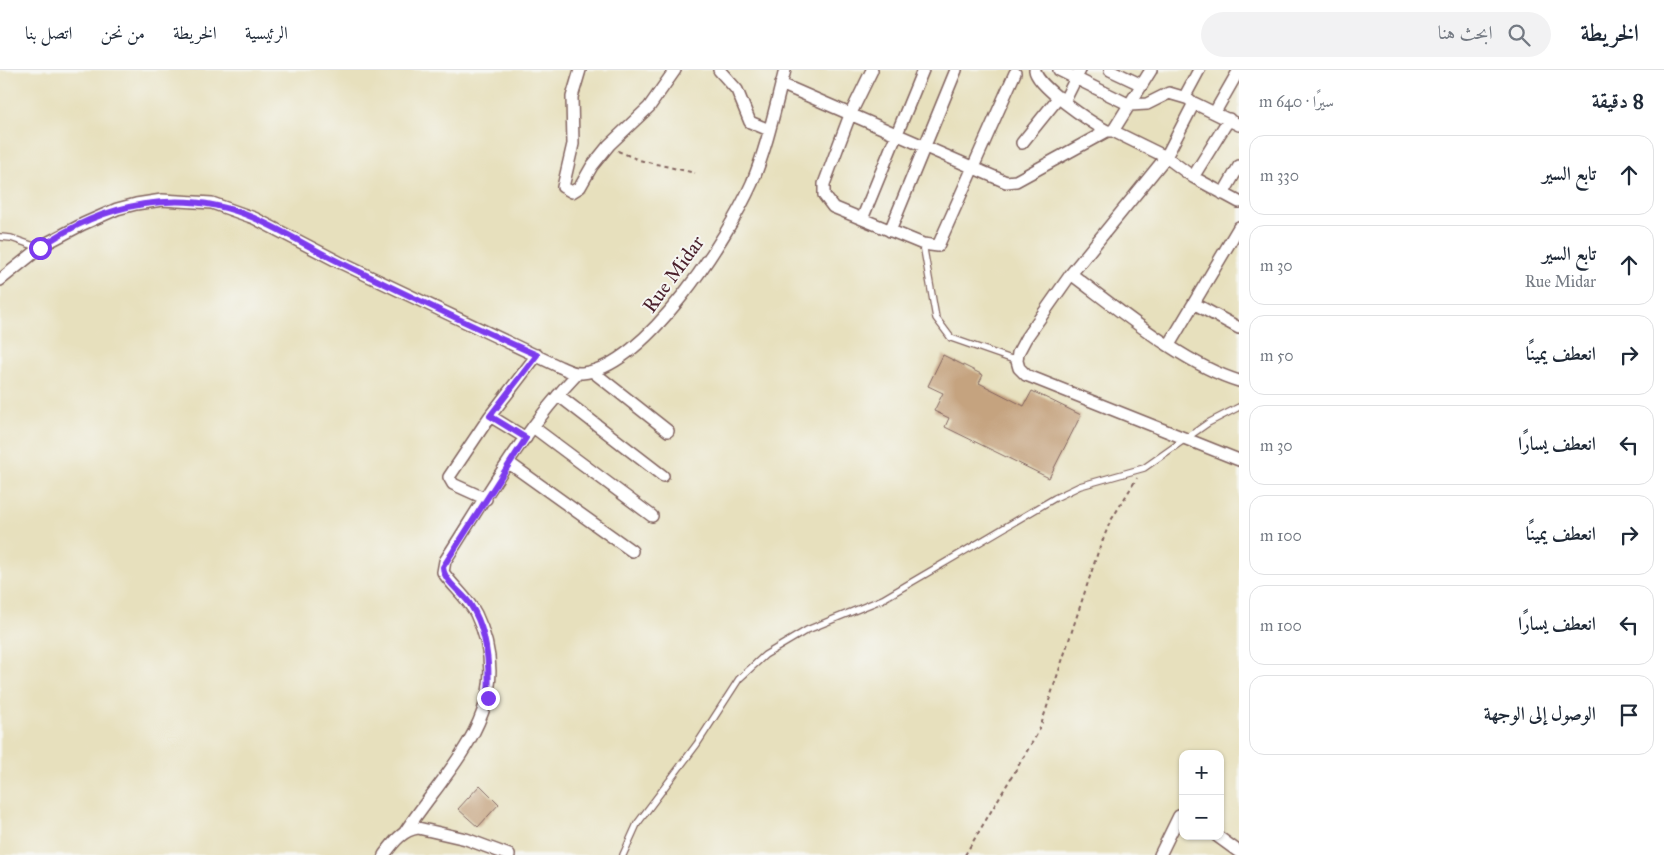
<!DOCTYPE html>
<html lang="ar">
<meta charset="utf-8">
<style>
:root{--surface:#fff;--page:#f2f2f3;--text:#1f2937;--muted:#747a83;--line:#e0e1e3}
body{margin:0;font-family:"IM FELL Great Primer",Amiri,serif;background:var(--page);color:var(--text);direction:rtl}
.controls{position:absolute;right:15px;bottom:15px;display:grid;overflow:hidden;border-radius:10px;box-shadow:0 1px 4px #0004}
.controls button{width:45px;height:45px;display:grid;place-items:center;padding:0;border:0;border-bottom:1px solid var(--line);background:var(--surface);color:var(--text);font:25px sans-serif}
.stop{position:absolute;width:15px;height:15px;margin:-11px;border:4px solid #7c3aed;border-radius:50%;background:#fff}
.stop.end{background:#7c3aed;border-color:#fff;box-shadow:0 1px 5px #0008}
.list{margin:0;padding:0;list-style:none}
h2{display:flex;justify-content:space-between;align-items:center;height:65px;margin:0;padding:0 20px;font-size:21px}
h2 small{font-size:16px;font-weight:400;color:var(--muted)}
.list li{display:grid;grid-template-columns:32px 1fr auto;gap:15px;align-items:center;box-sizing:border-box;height:80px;margin:0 10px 10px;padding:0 10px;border:1px solid var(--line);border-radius:15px}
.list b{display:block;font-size:19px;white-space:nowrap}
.list p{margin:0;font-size:16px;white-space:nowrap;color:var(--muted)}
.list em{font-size:16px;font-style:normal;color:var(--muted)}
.icon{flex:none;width:28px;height:28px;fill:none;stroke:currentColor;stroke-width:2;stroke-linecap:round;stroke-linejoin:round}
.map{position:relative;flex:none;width:1239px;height:785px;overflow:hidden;direction:ltr}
header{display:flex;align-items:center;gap:30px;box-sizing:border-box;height:70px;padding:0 25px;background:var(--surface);border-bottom:1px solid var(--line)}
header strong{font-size:24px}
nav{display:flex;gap:28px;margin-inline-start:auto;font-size:18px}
.search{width:350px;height:45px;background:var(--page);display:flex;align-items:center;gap:12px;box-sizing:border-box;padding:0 18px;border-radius:28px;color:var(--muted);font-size:19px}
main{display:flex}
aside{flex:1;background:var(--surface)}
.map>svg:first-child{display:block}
.building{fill:#c5a37f}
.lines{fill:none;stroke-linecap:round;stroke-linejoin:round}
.service-casing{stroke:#81635e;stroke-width:8}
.minor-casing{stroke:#81635e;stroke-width:14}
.path{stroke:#81635e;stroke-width:2;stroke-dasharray:4 4;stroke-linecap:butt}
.service{stroke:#fff;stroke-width:5.5}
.minor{stroke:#fff;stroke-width:11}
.route{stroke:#7c3aed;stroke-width:6}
.labels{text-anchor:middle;stroke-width:4;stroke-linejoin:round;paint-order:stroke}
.street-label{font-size:20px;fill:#4a1f2b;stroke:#f6f6f2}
</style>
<header>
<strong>الخريطة</strong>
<div class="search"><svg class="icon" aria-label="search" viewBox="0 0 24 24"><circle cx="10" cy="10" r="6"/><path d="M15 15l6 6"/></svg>ابحث هنا</div>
<nav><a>الرئيسية</a><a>الخريطة</a><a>من نحن</a><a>اتصل بنا</a></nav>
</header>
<main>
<aside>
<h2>8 دقيقة<small>سيرًا · 640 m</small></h2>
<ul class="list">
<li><svg class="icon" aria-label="ahead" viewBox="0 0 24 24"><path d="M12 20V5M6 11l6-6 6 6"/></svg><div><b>تابع السير</b></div><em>330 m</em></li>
<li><svg class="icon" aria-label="ahead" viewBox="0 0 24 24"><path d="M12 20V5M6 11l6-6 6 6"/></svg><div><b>تابع السير</b><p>Rue Midar</p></div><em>30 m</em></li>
<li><svg class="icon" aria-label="right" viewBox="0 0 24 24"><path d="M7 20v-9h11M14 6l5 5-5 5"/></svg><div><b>انعطف يمينًا</b></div><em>50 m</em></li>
<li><svg class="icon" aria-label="left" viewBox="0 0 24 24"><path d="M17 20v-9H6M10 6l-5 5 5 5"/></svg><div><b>انعطف يسارًا</b></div><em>30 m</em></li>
<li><svg class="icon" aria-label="right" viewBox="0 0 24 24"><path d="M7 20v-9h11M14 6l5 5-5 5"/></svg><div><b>انعطف يمينًا</b></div><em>100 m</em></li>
<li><svg class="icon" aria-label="left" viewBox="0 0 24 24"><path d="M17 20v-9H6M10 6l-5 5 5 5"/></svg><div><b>انعطف يسارًا</b></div><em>100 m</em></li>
<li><svg class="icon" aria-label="arrive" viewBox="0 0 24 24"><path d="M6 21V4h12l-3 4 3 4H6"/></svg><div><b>الوصول إلى الوجهة</b></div></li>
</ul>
</aside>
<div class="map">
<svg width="1239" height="785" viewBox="0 0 1239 785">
<rect width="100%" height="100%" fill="#f6f6f2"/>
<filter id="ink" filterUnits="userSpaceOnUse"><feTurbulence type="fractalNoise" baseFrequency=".02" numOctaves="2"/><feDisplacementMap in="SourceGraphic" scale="10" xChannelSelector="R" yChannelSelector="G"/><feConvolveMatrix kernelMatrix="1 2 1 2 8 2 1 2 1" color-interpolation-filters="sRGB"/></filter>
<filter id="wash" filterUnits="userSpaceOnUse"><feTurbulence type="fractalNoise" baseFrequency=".0096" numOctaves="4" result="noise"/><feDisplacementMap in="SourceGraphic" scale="20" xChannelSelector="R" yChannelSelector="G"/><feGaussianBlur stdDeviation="1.12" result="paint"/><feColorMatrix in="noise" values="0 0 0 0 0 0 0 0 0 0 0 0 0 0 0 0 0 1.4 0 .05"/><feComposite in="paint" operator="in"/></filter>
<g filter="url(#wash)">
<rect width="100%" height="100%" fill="#e7e0bd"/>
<g id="blocks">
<path class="building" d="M943,285l40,20 -4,8 45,23 8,-15 49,24 -32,63 -104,-51 4,-9 -15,-7 9,-18 -15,-7z
M480,715l19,19 -21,23 -20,-18z"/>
</g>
</g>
<g filter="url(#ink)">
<use href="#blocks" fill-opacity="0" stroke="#81635e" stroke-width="1"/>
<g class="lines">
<defs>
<path id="service" d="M0,167l11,1 29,10
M923,174l13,74 15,20 66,23
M623,785l14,-31 60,-80 42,-65 26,-24 42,-25 76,-31 172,-101 25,-12 64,-18 64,-45 31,-16"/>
<path id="minor" d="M580,0l-8,27 1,47 -10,43 9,5 8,-5 12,-21 17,-21 40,-38 26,-37
M719,0l18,20 13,32 19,8
M872,0l-22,45 -26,69v11l9,12 90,37 15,2 77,-173
M1035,0c1,16 57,53 72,61
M1059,0l71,35 17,-1 22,-11 17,5
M1110,0l32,15
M781,14l225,98 10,-1 91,-50h6l53,26 27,20 46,25
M1191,31l-6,-5 14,-26
M1064,32l16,-32
M1215,42l24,-42
M1239,55l-45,-22 -28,54 -95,117 -45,64 -8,15 -1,8 2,7 7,7 213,85
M1113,61l38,-61
M1022,73l37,-46
M1193,107l36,-58
M1223,124l16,-28
M862,149l61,-149
M890,161l66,-161
M1071,204c46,34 113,91 168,107
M0,210l45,-36 38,-20 34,-15 19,-5 26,-4 50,3 42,15 85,44 221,105c7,3 14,7 22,6 63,-5 146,-136 170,-190 15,-36 23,-75 33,-113
M1195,234l44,24
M1169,275l70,-118
M592,301l76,60
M558,325l105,81
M490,346l36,22
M533,357l119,89
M509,393l123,88
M486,429l-33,-15 -4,-7 41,-61 47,-61
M405,762c46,-69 115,-127 71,-218 -8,-16 -23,-27 -33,-42l2,-11c41,-64 80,-133 133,-188
M1217,766l22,16
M384,785c9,-12 18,-25 34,-27l48,11 43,16
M1160,785l19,-39 4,-1"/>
</defs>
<use href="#service" class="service-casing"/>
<use href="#minor" class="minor-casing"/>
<path class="path" d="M618,81l21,9 56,13
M965,785l74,-124 59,-179 12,-30 27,-44"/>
<use href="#service" class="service"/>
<use href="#minor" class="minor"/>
</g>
</g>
<g class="lines" filter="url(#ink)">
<path class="route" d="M40,178c62,-45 142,-62 214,-30 30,13 58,31 87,45 65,31 130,63 196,92l-47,61 36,22 -83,129c1,15 19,25 27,37 18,27 20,63 18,94"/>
</g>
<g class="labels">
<g class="street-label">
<text transform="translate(673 204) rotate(-54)" y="7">Rue Midar</text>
</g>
</g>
</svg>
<div class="controls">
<button>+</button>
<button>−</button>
</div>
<div class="stop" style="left:40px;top:178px"></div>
<div class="stop end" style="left:488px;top:628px"></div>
</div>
</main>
